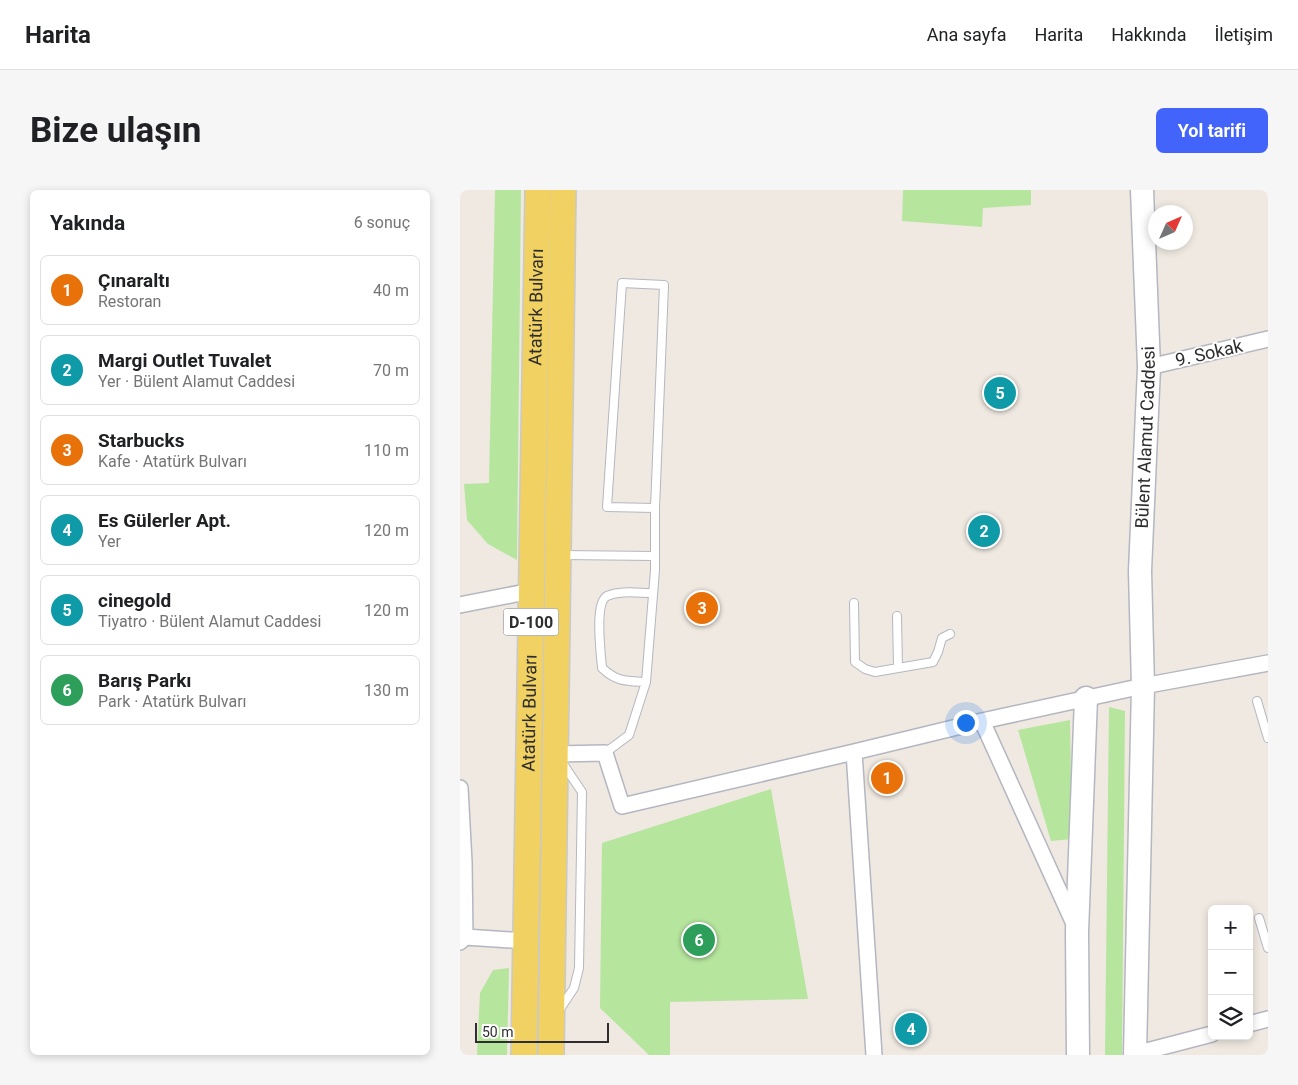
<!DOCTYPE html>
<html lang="tr">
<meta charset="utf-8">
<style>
:root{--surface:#fff;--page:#f6f6f6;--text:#202124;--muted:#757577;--line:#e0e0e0;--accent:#4264fb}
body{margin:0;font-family:Roboto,sans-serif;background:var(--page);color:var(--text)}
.controls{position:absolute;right:15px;bottom:15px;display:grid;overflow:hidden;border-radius:8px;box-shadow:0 2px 8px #0003}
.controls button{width:45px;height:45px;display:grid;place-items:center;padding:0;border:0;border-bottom:1px solid var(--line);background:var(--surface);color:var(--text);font:25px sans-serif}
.compass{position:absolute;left:688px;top:15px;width:45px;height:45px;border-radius:50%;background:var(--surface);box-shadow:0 2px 8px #0003;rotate:45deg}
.scale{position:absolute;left:15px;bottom:12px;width:134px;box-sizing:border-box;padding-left:5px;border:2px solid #2e2e2e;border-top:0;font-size:14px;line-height:18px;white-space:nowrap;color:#2e2e2e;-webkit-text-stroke:4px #fff;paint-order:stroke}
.you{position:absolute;left:505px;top:532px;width:18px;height:18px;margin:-12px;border:4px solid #fff;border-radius:50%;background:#1a73e8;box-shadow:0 0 0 8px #1a73e833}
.badge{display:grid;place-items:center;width:32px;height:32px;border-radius:50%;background:var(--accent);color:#fff;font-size:16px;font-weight:700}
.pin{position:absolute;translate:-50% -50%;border:2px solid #fff;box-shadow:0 1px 5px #0006}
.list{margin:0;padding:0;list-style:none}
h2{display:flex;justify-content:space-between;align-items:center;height:65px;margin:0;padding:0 20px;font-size:21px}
h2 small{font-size:16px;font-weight:400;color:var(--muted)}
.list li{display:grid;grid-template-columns:32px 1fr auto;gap:15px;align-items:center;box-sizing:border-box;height:70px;margin:0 10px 10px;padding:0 10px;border:1px solid var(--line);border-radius:8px}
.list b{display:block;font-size:19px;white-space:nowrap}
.list p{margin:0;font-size:16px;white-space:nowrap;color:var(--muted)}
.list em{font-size:16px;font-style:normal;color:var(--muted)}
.icon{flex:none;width:28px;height:28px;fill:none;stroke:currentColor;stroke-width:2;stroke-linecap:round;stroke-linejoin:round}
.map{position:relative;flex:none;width:808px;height:865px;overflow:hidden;border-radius:8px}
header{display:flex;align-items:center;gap:30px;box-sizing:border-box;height:70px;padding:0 25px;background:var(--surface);border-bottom:1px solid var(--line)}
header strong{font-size:24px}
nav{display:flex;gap:28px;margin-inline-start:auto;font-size:18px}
.intro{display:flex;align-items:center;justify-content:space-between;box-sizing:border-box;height:120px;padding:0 30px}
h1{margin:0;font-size:35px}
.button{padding:12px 22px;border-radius:8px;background:var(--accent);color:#fff;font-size:18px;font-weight:700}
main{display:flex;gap:30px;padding:0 30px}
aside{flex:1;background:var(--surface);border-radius:8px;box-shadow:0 2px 8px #0003}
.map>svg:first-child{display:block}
.green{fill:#b6e59e}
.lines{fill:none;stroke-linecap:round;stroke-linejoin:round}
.lane-casing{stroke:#b4b7c1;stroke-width:10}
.street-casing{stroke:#b4b7c1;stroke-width:18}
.secondary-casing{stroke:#b4b7c1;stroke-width:25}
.primary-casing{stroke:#c9c9c9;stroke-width:28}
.lane{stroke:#fff;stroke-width:8}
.street{stroke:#fff;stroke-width:15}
.secondary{stroke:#fff;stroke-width:22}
.primary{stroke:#f2d163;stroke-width:25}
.labels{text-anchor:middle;stroke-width:4;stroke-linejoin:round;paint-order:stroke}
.shield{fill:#fff;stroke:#6d6d6d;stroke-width:1}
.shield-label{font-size:16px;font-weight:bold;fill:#2e2e2e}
.street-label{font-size:18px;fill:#2e2e2e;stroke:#fff}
</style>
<header>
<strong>Harita</strong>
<nav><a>Ana sayfa</a><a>Harita</a><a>Hakkında</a><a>İletişim</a></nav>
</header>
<div class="intro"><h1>Bize ulaşın</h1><a class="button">Yol tarifi</a></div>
<main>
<aside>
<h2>Yakında<small>6 sonuç</small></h2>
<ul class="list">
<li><span class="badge" style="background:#e8710a">1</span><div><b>Çınaraltı</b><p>Restoran</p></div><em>40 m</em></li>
<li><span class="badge" style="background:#0f9aa8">2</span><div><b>Margi Outlet Tuvalet</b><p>Yer · Bülent Alamut Caddesi</p></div><em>70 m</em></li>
<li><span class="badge" style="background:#e8710a">3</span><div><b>Starbucks</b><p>Kafe · Atatürk Bulvarı</p></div><em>110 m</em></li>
<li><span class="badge" style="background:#0f9aa8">4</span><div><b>Es Gülerler Apt.</b><p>Yer</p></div><em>120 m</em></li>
<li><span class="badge" style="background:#0f9aa8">5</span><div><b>cinegold</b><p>Tiyatro · Bülent Alamut Caddesi</p></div><em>120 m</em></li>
<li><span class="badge" style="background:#2e9e5b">6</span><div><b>Barış Parkı</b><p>Park · Atatürk Bulvarı</p></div><em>130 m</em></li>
</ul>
</aside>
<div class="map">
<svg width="808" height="865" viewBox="0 0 808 865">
<rect width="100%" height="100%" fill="#efe9e1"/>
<path class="green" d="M35,0h26l-4,370 -29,-16 -21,-24 -3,-36 25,-1z
M443,0h128v15l-48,3 -1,19 -80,-6z
M649,517l16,4 -3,344h-17z
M610,530l2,119 -21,2 -33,-111z
M311,599l37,210 -138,3v53h-21l-49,-47 2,-165z
M49,778l-2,87h-30l3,-62 13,-23z"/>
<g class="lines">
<defs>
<path id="lane" d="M102,365l93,1
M394,413l1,59 10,7 10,3 58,-10 5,-10 4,-14 8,-4
M437,426l1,51
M186,492c-20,-1 -29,0 -44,-14 -1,-14 -8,-65 5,-72 13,-6 32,-3 46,-3
M797,511l11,37
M145,563l24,-18 17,-53 9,-112v-62l9,-223 -42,-2 -15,224 48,1
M799,728l9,30
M100,819l14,-21 5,-20 3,-176 -21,-31"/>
<path id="street" d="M689,177l119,-28
M0,415l71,-14
M522,531l93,205
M394,562l20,303
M95,564l50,-1 17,53 232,-54 128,-31 161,-35 125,-23
M0,598l4,74 1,75
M0,752l5,-5 61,4
M789,834l19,-5
M675,864l77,-20"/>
<g id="secondary">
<path d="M618,865l-1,-123 9,-234"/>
<path id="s1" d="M675,865l8,-369 -3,-115 9,-204 -7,-177"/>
</g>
<g id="primary">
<path id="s2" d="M64,865l14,-865"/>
<path d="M91,865l12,-865"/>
</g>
</defs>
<use href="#lane" class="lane-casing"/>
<use href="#street" class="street-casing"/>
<use href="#secondary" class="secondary-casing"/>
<use href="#primary" class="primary-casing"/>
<use href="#lane" class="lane"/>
<use href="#street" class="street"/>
<use href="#secondary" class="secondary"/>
<use href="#primary" class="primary"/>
</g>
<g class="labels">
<rect class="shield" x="43.5" y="418.5" width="55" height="27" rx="4"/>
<g class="shield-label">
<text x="71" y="438">D-100</text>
</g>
<g class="street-label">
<text dy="6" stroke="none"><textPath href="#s2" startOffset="748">Atatürk Bulvarı</textPath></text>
<text transform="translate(749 163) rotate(-13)" y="6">9. Sokak</text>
<text dy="6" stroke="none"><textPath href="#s1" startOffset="618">Bülent Alamut Caddesi</textPath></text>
<text dy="6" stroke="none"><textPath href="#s2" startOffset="342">Atatürk Bulvarı</textPath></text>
</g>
</g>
</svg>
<div class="controls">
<button>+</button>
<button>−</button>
<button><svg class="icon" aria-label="layers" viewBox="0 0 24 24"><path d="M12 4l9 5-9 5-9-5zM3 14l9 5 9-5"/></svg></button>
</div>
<svg class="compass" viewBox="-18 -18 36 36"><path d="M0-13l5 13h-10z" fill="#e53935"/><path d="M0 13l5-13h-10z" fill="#757577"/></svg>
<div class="scale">50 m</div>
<div class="you"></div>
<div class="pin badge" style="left:427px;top:588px;background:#e8710a">1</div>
<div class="pin badge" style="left:524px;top:341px;background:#0f9aa8">2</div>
<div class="pin badge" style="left:242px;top:418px;background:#e8710a">3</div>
<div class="pin badge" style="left:451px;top:839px;background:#0f9aa8">4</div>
<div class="pin badge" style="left:540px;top:203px;background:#0f9aa8">5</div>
<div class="pin badge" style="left:239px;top:750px;background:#2e9e5b">6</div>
</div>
</main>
